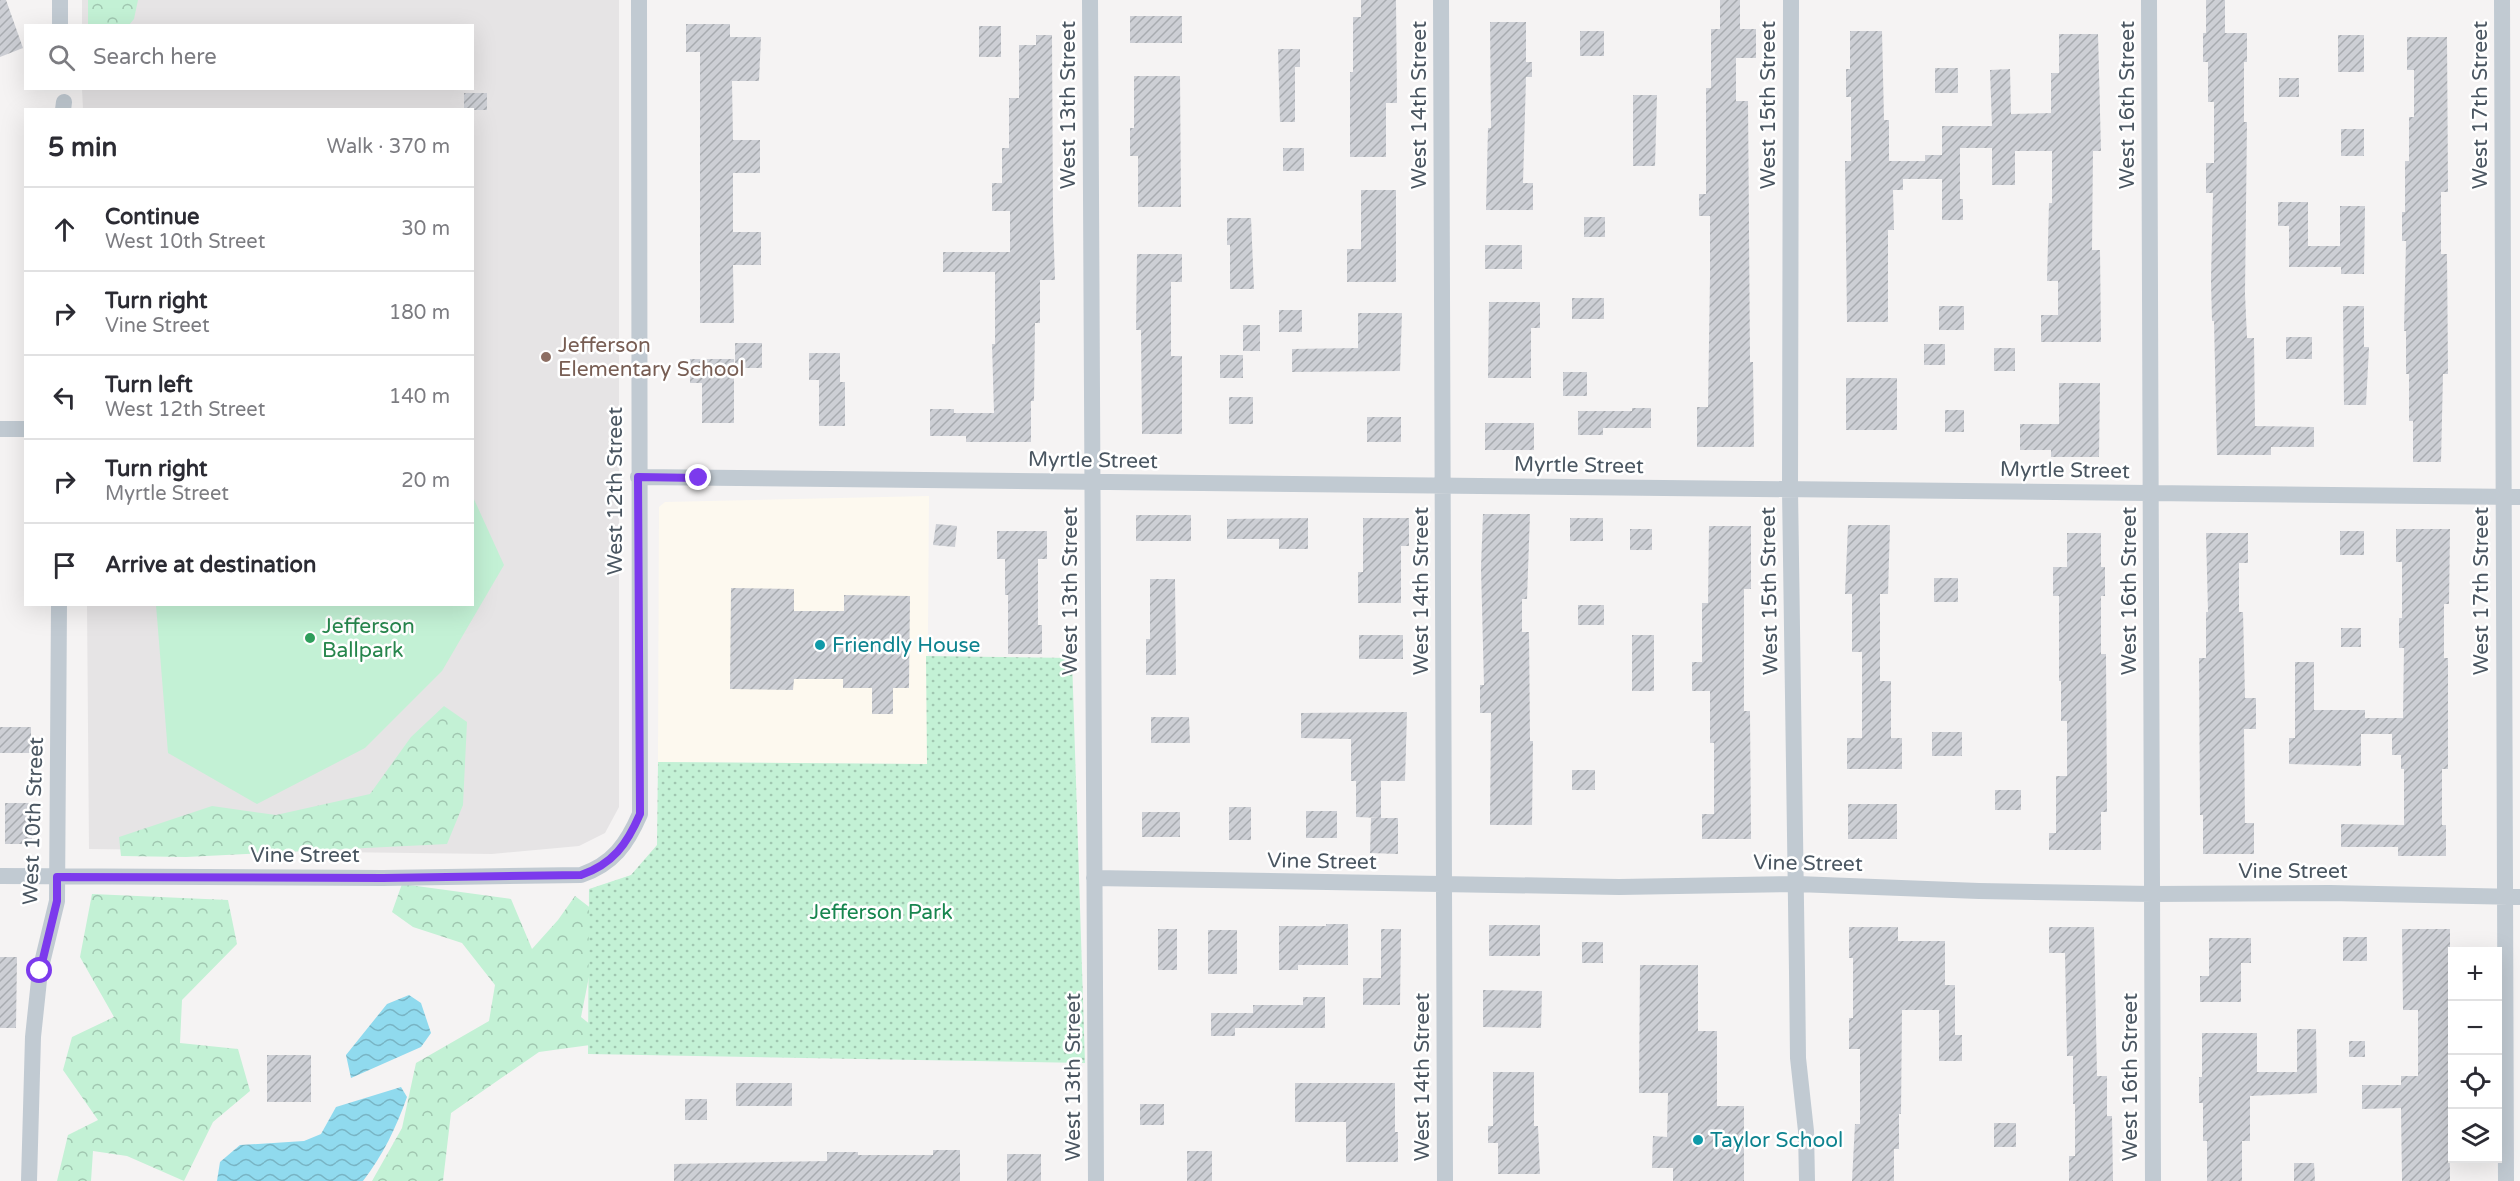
<!DOCTYPE html>
<meta charset="utf-8">
<style>
:root{--surface:#fff;--page:#f2f2f3;--text:#2b2b33;--muted:#7c7c81;--line:#e1e1e2}
body{margin:0;font-family:"Varela Round",sans-serif;background:var(--page);color:var(--text)}
.controls{position:absolute;right:18px;bottom:18px;display:grid;overflow:hidden;border-radius:0px;box-shadow:0 6px 24px #0002}
.controls button{width:54px;height:54px;display:grid;place-items:center;padding:0;border:0;border-bottom:2px solid var(--line);background:var(--surface);color:var(--text);font:30px sans-serif}
.stop{position:absolute;width:18px;height:18px;margin:-14px;border:4px solid #7c3aed;border-radius:50%;background:#fff}
.stop.end{background:#7c3aed;border-color:#fff;box-shadow:0 2px 6px #0008}
.list{margin:0;padding:0;list-style:none}
h2{display:flex;justify-content:space-between;align-items:center;height:78px;margin:0;padding:0 24px;font-size:26px}
h2 small{font-size:20px;font-weight:400;color:var(--muted)}
.list li{display:grid;grid-template-columns:39px 1fr auto;gap:18px;align-items:center;box-sizing:border-box;height:84px;padding:0 24px;border-top:2px solid var(--line)}
.list b{display:block;font-size:22px;white-space:nowrap}
.list p{margin:0;font-size:20px;white-space:nowrap;color:var(--muted)}
.list em{font-size:20px;font-style:normal;color:var(--muted)}
.icon{flex:none;width:33px;height:33px;fill:none;stroke:currentColor;stroke-width:2;stroke-linecap:round;stroke-linejoin:round}
.map{position:relative;flex:none;width:2520px;height:1181px;overflow:hidden}
.search{position:absolute;background:var(--surface);box-shadow:0 6px 24px #0002;left:24px;top:24px;width:450px;height:66px;display:flex;align-items:center;gap:15px;box-sizing:border-box;padding:0 21px;border-radius:0px;color:var(--muted);font-size:22px}
.panel{position:absolute;background:var(--surface);box-shadow:0 6px 24px #0002;left:24px;top:108px;width:450px;height:498px;border-radius:0px}
.map>svg:first-child{display:block}
.commercial{fill:#fdf9ef}
.education{fill:#e6e4e5}
.grass{fill:#c3f1d5}
.forest{fill:url(#forest-crowns)}
.park{fill:url(#park-dots)}
.water{fill:url(#water-waves)}
.building{fill:url(#building-hatch)}
.lines{fill:none;stroke-linecap:round;stroke-linejoin:round}
.minor{stroke:#c1cad2;stroke-width:16}
.route{stroke:#7c3aed;stroke-width:8}
.education-dot{fill:#8d6e63;stroke:#fff;stroke-width:2}
.leisure-dot{fill:#2e9e5b;stroke:#fff;stroke-width:2}
.culture-dot{fill:#0f9aa8;stroke:#fff;stroke-width:2}
.labels{text-anchor:middle;stroke-width:5;stroke-linejoin:round;paint-order:stroke}
.street-label{font-size:21px;fill:#4a5661;stroke:#fff}
.education-label{font-size:21px;fill:#785e54;stroke:#fff;text-anchor:start}
.leisure-label{font-size:21px;fill:#27864d;stroke:#fff;text-anchor:start}
.culture-label{font-size:21px;fill:#0d838f;stroke:#fff;text-anchor:start}
.park-label{font-size:21px;fill:#17864f;stroke:#fff}
</style>
<div class="map">
<svg width="2520" height="1181" viewBox="0 0 2520 1181">
<defs>
<pattern id="forest-crowns" width="20" height="18" patternUnits="userSpaceOnUse" patternTransform="scale(1.5)"><rect width="20" height="18" fill="#c3f1d5"/><path d="M2 6a3 3 0 1 1 6 0M12 15a3 3 0 1 1 6 0" fill="none" stroke="#a0c6b0"/></pattern>
<pattern id="park-dots" width="8" height="8" patternUnits="userSpaceOnUse" patternTransform="scale(1.5)"><rect width="8" height="8" fill="#c3f1d5"/><path d="M2 2h.1M6 6h.1" fill="none" stroke="#a0c6b0" stroke-width="1.8" stroke-linecap="round"/></pattern>
<pattern id="water-waves" width="16" height="10" patternUnits="userSpaceOnUse" patternTransform="scale(1.5)"><rect width="16" height="10" fill="#90daee"/><path d="M0 5q4-4 8 0t8 0" fill="none" stroke="#78b4c4"/></pattern>
<pattern id="building-hatch" width="6" height="6" patternUnits="userSpaceOnUse" patternTransform="scale(1.5)"><rect width="6" height="6" fill="#cdcfd5"/><path d="M-1 1l2-2M0 6l6-6M5 7l2-2" fill="none" stroke="#a8abb0"/></pattern>
</defs>
<rect width="100%" height="100%" fill="#f5f3f3"/>
<path class="commercial" d="M929,496l-2,268 -269,-2 1,-255 6,-5z"/>
<path class="education" d="M82,0h537v807l-14,26 -26,13 -87,8 -403,-5 -2,-244 385,-1v-494l-389,-1 -1,-20 390,-1v-62l-390,-1z"/>
<path class="grass" d="M473,497l31,68 -62,106 -77,77 -108,56 -89,-51 -12,-148 316,-1z"/>
<path class="forest" d="M88,0h50l-4,19 -5,6 -41,1z
M444,706l23,16 -4,83 -16,39 -261,13 -65,-1 -2,-19 93,-31 64,9 94,-21 41,-57z
M402,884l109,15 21,50 26,-29 17,-24 26,20 -20,101 31,25 -73,10 -88,61 -8,68h-71l30,-53 14,-65 73,-42 6,-36 -33,-42 -49,-16 -21,-15z
M92,894l136,6 9,44 -55,56 -2,43 58,6 12,42 -37,31 -29,59 -57,-25 -34,-5 -2,30h-34l11,-46 30,-15 -35,-50 9,-33 42,-20 -34,-60z"/>
<path class="park" d="M926,656l146,2 13,405 -497,-9 1,-165 42,-14 26,-30 1,-83 269,2z"/>
<path class="water" d="M409,995l12,8 10,30 -10,14 -70,31 -5,-23 41,-51z
M401,1087l6,10c-11,31 -24,58 -44,84h-146l3,-19 20,-17 64,-4 17,-7 15,-27z"/>
<path class="building" d="M0,0h6l17,48 -23,9z
M1361,0h35l1,103h-11v54h-36v-85h3v-55h8z
M1720,0h20v29h16v29h-20v43h12l2,261h3l1,85h-57v-40h11l2,-130v-61h-11v-22h7v-106h5v-59h9z
M2206,0h19v33h22v29h-3v60h3l-2,172 2,44h7l1,88 59,1v20h-43v8h-54l-3,-134h-2l-1,-41 2,-87h-7v-30h8v-61h-6v-40h-5v-29h3z
M1130,16h52v27h-52z
M1490,22h36v40h6v15h-6l-3,106h10v27h-47l2,-82h3z
M686,24h44v13h31l-2,44h-27l1,59h27v33h-27v59h28v33h-28l1,58h-34v-271h-14z
M979,26h22v31h-22z
M1580,31h24v25h-24z
M1850,31h32l2,89h5v41h36v-6h17v-29h50l-2,-56 20,-1 1,45 40,-1v-40h8v-39h39l3,117h-8l-1,99h8l1,92h-60v-27h17v-34h-11l2,-78h3v-52h-37v34h-23v-37h-32v51h3v21h-21v-41h-39v11h-10l1,40h-6v92h-41l-2,-161h6v-64h-5v-28h4z
M1036,35h16l1,185 2,60h-15v43h-5l-1,78h-3v41h-65v-6h-36v-27h24v4h40l-2,-69h3v-72h-52v-20h67v-41h-18v-28h10v-35h7v-50h10v-53h17z
M2338,35h26v37h-26z
M2407,37h40l1,155h-7v62h6l1,120h-5l-2,88h-28v-41h-4v-47h-3v-43h-2l2,-90h-4v-29h3v-51h4v-44h5v-47h-7z
M1278,49h22v18h-5v55h-15z
M1935,68h23v25h-23z
M1134,76h46l1,131h-43v-51h-8v-28h4z
M2279,78h20v19h-20z
M464,93h23v17h-23z
M1633,95h24l-2,71h-22z
M2341,129h23v27h-23z
M1283,148h21v23h-21z
M1361,190h35v92h-49v-33h14z
M2278,202h30v44h32v-40h25l-1,68h-23v-7h-52v-41h-11z
M1584,217h21v20h-21z
M1227,218h24l3,71h-24v-44h-3z
M1485,245h37v24h-37z
M1137,254h45v28h-11v74h11v78h-40l-1,-104h-5z
M1572,298h32v21h-32z
M1489,302h51v26h-9v50h-43z
M1939,306h25v24h-25z
M2343,306h21v41h5l-3,58h-22z
M1279,310h23v22h-23z
M1358,313h44l-2,58 -108,1v-23l66,-1z
M1243,325h17v26h-17z
M2286,337h26v22h-26z
M735,343h27v25h-27z
M1924,344h21v21h-21z
M1994,348h21v23h-21z
M809,353h31v29h5v44h-26v-46h-10z
M1220,355h23v23h-23z
M690,359h44v64h-32v-40h-12z
M1563,372h24v24h-24z
M1846,378h51v52h-51z
M2059,383h41l-1,74h-48v-7h-31v-26h39z
M1229,397h24v27h-24z
M1632,408h19v20h-48v7h-25v-24h54z
M1945,410h19v22h-19z
M1367,417h34v25h-34z
M1485,423h49v27h-49z
M1483,514h47l-3,85h-5v33h7l1,109h3l-1,84h-42l1,-112h-11v-28h4l-3,-117z
M1136,515h55v26h-55z
M1308,518v31h-29v-10h-52v-20z
M1363,518h46v28h-8v57h-43v-31h5z
M1570,518h33v23h-33z
M936,524l21,2 -2,21 -22,-2z
M1848,525h42l-2,69h-8v87h11v57h11v31h-55v-31h15v-86h-10v-58h-7z
M1709,526h42v63h-7v122h6l1,128h-49v-25h12v-71h-4v-52h-18v-29h10v-59h6z
M1630,529h22v21h-22z
M2396,529h54l-1,75h-5v54h4v111h-6v56h4v31h-48v-9h-57v-23l63,1v-56h-3v-14h-9v-21h-31v32l-72,-2v-26h6v-76h19v48h51v8h38l1,-70h-5v-30h3v-56h-6z
M997,531h50v28h-9v66h4v29h-34v-59h-3v-36h-8z
M2340,531h24v24h-24z
M2067,533h34v34h4v29h-4v58h5l1,158h-6v38h-52v-17h7v-57h11v-55h-6v-40h-2v-85h-6v-29h14z
M2206,533h42v30h-9v49h4l2,86h11v31h-12l1,94h9v31h-51v-39h-3l-1,-157h7v-46h2z
M1934,578h24v24h-24z
M1150,579h25l1,96h-30v-36h4z
M731,588l63,1v22h50v-16l66,1 -1,92h-16v26h-21v-26h-29v-9h-49l-1,11 -63,-1z
M1578,605h26v20h-26z
M2341,628h20v19h-20z
M1359,635h44v24h-44z
M1632,635h22v56h-22z
M1407,712l-2,69h-24v37l-25,-1v-36h-5v-42l-50,-1v-25z
M1151,717h38l1,26h-39z
M0,727h31v26h-31z
M1932,732h30v24h-30z
M1572,770h23v20h-23z
M1995,790h26v20h-26z
M5,803h27v41h-27z
M1848,804h49v35h-49z
M1229,807h22v33h-22z
M1306,811h31v27h-31z
M1142,812h38v25h-38z
M1371,818h27v36l-28,-1z
M1326,924h22v41h-50v5h-19v-44h47z
M1489,925h51v31h-51z
M1849,927h49v14h47v44h10v50h7v26h-23v-51h-37l-1,104h-2v35h-5v32h-42l3,-57h5v-75h-11v-31h4v-60h-4z
M2049,927h45l3,149h10v40h5l1,65h-44v-25h6v-52h-2v-48h-6l-2,-103h-16z
M1158,929h19v41h-19z
M1381,929h20l-1,76h-37v-27h18z
M2402,929h48v28h-2l2,224h-48l-1,-73 -39,1v-24h39v-9h17v-66h-15z
M1208,930h29v44h-29z
M2343,937h24v24h-24z
M2209,938h42v25h-10v39h-41v-26h9z
M1582,942h21v21h-21z
M0,957h17l-1,71h-16z
M1640,965h58v66h19v75h27v75h-71v-13h-21l1,-32 14,1 1,-44h-29z
M1483,990l59,1 -1,37 -58,-1z
M1303,997h22v31h-90v8h-24v-23h42v-8h50z
M2297,1029h19l1,64 -67,3v45h-8v40h-35v-40h-4v-38h-4v-26h3v-44h55v39h40z
M2349,1041h16v16h-16z
M267,1055h44v47h-44z
M1493,1072h41v54h4l2,48h-42v-31h-10v-17h5z
M736,1083h56v23h-56z
M1295,1083h100v49h3v30h-52v-40h-51z
M685,1099h22v21h-22z
M1140,1104h24v21h-24z
M1994,1123h22v24h-22z
M933,1150h27v31h-286v-17l153,-3v-9h31v3h75z
M1187,1151h25v30h-25z
M1007,1154h34v27h-34z
M2294,1163h20l1,18h-21z"/>
<g class="lines">
<path class="minor" d="M60,0v26
M1090,0l6,1181
M1441,0l4,1181
M1791,0l-1,490 7,482 1,86 8,73 1,50
M2149,0l4,1181
M2502,0l4,1181
M63,110l1,-8
M0,429h26
M638,477l1882,20
M0,876l383,2 198,-3c32,-11 46,-31 59,-61l-1,-814
M1094,878l525,9 178,-3 182,7 173,3 178,-1 190,4
M29,1181l4,-144 7,-66 17,-70 2,-297"/>
</g>
<g class="lines">
<path class="route" d="M40,971l17,-70v-24l326,1 198,-3c32,-11 46,-31 59,-61l-2,-337 61,1"/>
</g>
<circle class="education-dot" cx="546" cy="357" r="6"/>
<circle class="leisure-dot" cx="310" cy="638" r="6"/>
<g class="culture-dot">
<circle cx="820" cy="645" r="6"/>
<circle cx="1698" cy="1140" r="6"/>
</g>
<g class="labels">
<g class="street-label">
<text transform="translate(1068 105) rotate(-90)" y="7">West 13th Street</text>
<text transform="translate(1419 105) rotate(-90)" y="7">West 14th Street</text>
<text transform="translate(1768 105) rotate(-90)" y="7">West 15th Street</text>
<text transform="translate(2127 105) rotate(-90)" y="7">West 16th Street</text>
<text transform="translate(2480 105) rotate(-90)" y="7">West 17th Street</text>
<text transform="translate(1093 460) rotate(1)" y="7">Myrtle Street</text>
<text transform="translate(1579 465) rotate(1)" y="7">Myrtle Street</text>
<text transform="translate(2065 470) rotate(1)" y="7">Myrtle Street</text>
<text transform="translate(615 491) rotate(-90)" y="7">West 12th Street</text>
<text transform="translate(1070 591) rotate(-90)" y="7">West 13th Street</text>
<text transform="translate(1421 591) rotate(-90)" y="7">West 14th Street</text>
<text transform="translate(1769 591) rotate(-91)" y="7">West 15th Street</text>
<text transform="translate(2129 591) rotate(-90)" y="7">West 16th Street</text>
<text transform="translate(2481 591) rotate(-90)" y="7">West 17th Street</text>
<text transform="translate(33 821) rotate(-88)" y="7">West 10th Street</text>
<text x="305" y="862">Vine Street</text>
<text transform="translate(1322 861) rotate(1)" y="7">Vine Street</text>
<text transform="translate(1808 863) rotate(1)" y="7">Vine Street</text>
<text x="2293" y="878">Vine Street</text>
<text transform="translate(1073 1077) rotate(-90)" y="7">West 13th Street</text>
<text transform="translate(1422 1077) rotate(-90)" y="7">West 14th Street</text>
<text transform="translate(2130 1077) rotate(-90)" y="7">West 16th Street</text>
</g>
<g class="education-label">
<text x="558" y="352">Jefferson<tspan x="558" dy="24">Elementary School</tspan></text>
</g>
<g class="leisure-label">
<text x="322" y="633">Jefferson<tspan x="322" dy="24">Ballpark</tspan></text>
</g>
<g class="culture-label">
<text x="832" y="652">Friendly House</text>
<text x="1710" y="1147">Taylor School</text>
</g>
<g class="park-label">
<text x="881" y="919">Jefferson Park</text>
</g>
</g>
</svg>
<div class="controls">
<button>+</button>
<button>−</button>
<button><svg class="icon" aria-label="locate" viewBox="0 0 24 24"><circle cx="12" cy="12" r="6"/><path d="M12 2v4M12 18v4M2 12h4M18 12h4"/></svg></button>
<button><svg class="icon" aria-label="layers" viewBox="0 0 24 24"><path d="M12 4l9 5-9 5-9-5zM3 14l9 5 9-5"/></svg></button>
</div>
<div class="stop" style="left:40px;top:971px"></div>
<div class="stop end" style="left:699px;top:478px"></div>
<div class="search"><svg class="icon" aria-label="search" viewBox="0 0 24 24"><circle cx="10" cy="10" r="6"/><path d="M15 15l6 6"/></svg>Search here</div>
<section class="panel">
<h2>5 min<small>Walk · 370 m</small></h2>
<ul class="list">
<li><svg class="icon" aria-label="ahead" viewBox="0 0 24 24"><path d="M12 20V5M6 11l6-6 6 6"/></svg><div><b>Continue</b><p>West 10th Street</p></div><em>30 m</em></li>
<li><svg class="icon" aria-label="right" viewBox="0 0 24 24"><path d="M7 20v-9h11M14 6l5 5-5 5"/></svg><div><b>Turn right</b><p>Vine Street</p></div><em>180 m</em></li>
<li><svg class="icon" aria-label="left" viewBox="0 0 24 24"><path d="M17 20v-9H6M10 6l-5 5 5 5"/></svg><div><b>Turn left</b><p>West 12th Street</p></div><em>140 m</em></li>
<li><svg class="icon" aria-label="right" viewBox="0 0 24 24"><path d="M7 20v-9h11M14 6l5 5-5 5"/></svg><div><b>Turn right</b><p>Myrtle Street</p></div><em>20 m</em></li>
<li><svg class="icon" aria-label="arrive" viewBox="0 0 24 24"><path d="M6 21V4h12l-3 4 3 4H6"/></svg><div><b>Arrive at destination</b></div></li>
</ul>
</section>
</div>
